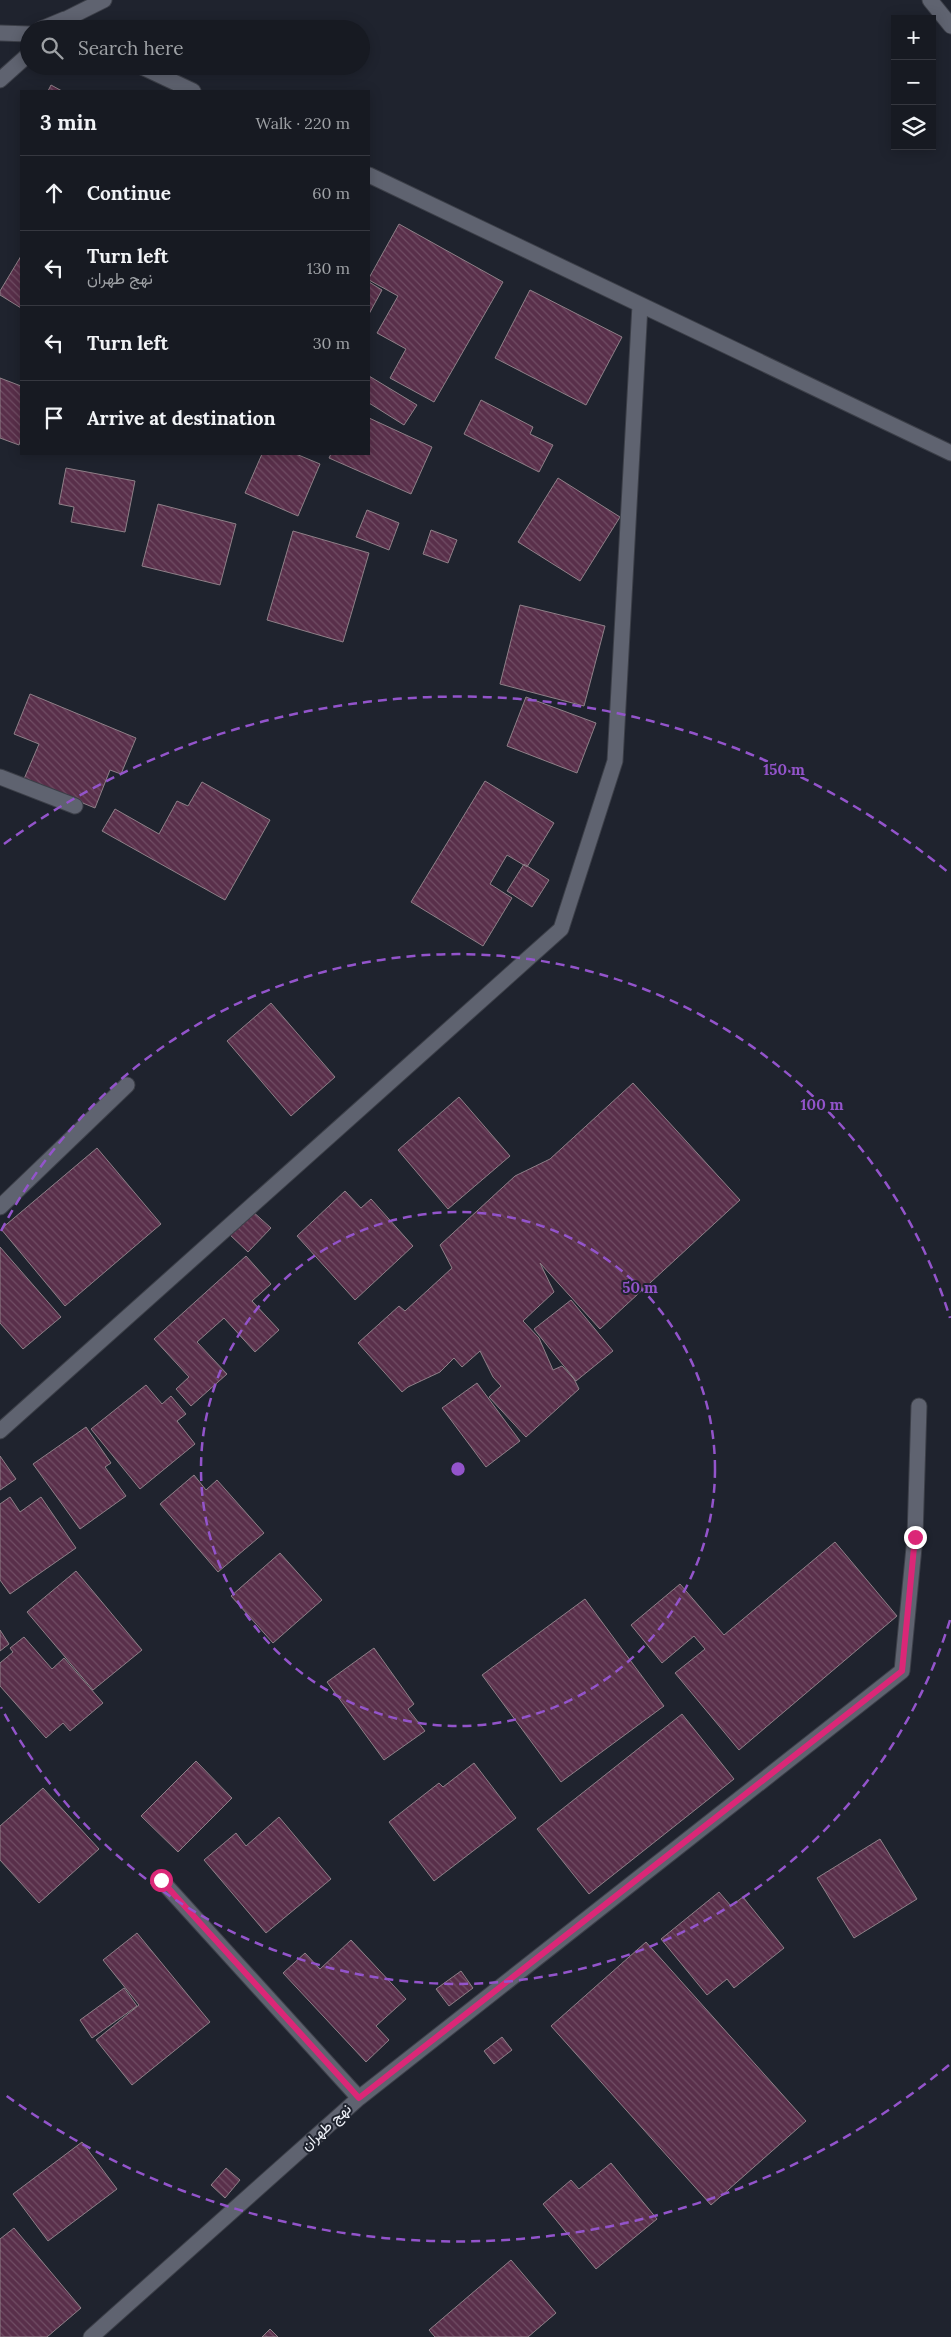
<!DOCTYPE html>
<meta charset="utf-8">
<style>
:root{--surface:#171a22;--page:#24272f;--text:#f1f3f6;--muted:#9ea1a5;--line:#363840}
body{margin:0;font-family:Lora,Vazirmatn,serif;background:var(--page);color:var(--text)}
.controls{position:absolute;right:15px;top:15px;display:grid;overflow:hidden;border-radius:0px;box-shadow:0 2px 12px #0003}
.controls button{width:45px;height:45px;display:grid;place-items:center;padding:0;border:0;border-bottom:1px solid var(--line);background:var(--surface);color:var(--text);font:25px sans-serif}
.stop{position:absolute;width:15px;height:15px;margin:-11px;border:4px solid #db2777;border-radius:50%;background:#fff}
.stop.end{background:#db2777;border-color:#fff;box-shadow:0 1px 5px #0008}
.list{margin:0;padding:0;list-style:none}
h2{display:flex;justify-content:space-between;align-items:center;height:65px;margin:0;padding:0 20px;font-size:21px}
h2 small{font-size:16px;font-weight:400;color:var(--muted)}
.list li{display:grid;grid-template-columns:32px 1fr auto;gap:15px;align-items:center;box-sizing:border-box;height:75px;padding:0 20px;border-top:1px solid var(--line)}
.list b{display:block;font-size:19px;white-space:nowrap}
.list p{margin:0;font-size:16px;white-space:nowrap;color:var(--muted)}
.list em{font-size:16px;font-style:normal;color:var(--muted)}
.icon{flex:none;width:28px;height:28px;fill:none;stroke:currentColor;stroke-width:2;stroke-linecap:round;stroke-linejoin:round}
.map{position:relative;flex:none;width:951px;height:2337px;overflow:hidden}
.search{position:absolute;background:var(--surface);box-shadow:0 2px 12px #0003;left:20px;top:20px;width:350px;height:55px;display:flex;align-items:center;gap:12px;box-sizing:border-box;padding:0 18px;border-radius:28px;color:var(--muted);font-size:19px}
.panel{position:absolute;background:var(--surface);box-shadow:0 2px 12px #0003;left:20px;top:90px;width:350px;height:365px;border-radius:0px}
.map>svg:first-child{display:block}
.building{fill:url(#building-back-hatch);stroke:#8e8088}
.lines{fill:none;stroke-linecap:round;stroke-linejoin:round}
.lane-casing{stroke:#3c3f48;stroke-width:17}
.street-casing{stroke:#3c3f48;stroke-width:17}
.lane{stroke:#5f6370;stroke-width:15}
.street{stroke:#5f6370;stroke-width:15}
.route{stroke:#db2777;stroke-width:6}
.ring{fill:none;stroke:#9354cb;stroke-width:2.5;stroke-dasharray:9 6}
.labels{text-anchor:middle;stroke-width:4;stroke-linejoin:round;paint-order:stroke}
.street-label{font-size:15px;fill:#f1f4fb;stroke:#1f232e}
.centre{fill:#9354cb;stroke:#1f232e;stroke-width:2.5}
.ring-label{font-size:15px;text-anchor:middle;font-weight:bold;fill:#9354cb;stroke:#1f232e;stroke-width:4;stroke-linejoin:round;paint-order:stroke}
</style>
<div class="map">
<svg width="951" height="2337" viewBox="0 0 951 2337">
<defs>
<pattern id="building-back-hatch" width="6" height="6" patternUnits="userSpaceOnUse" patternTransform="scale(1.25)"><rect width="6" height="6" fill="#592f4a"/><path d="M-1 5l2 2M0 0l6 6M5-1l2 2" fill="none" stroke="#714e65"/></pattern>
</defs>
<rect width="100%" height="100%" fill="#1f232e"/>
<path class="building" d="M51,85l11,6h-14z
M399,224l104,58 -69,120 -44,-24 16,-29 -29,-16 21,-37 -29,-16v-2z
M21,256v52l-21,-13v-4z
M369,282l13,8 -13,24z
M530,290l92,47 -36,68 -91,-47z
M369,376l48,29 -13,20 -35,-22z
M0,378l21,8v51l-2,8 -19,-7z
M481,400l52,27 -3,7 23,11 -14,27 -75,-38z
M369,418l63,29 -21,47 -82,-36 2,-4h38z
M262,454h34l24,10 -22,52 -53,-23z
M66,468l69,13 -10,51 -54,-10 3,-15 -15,-3z
M558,478l62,39 -40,64 -62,-39z
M158,504l78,20 -16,61 -78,-19z
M367,510l32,13 -10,27 -33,-13z
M431,530l26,10 -9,23 -25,-9z
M293,531l76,22 -26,89 -76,-22z
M520,605l85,21 -21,80 -84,-22z
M30,694l106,44 -15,36 -11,-4 -15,38 -71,-29 15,-35 -25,-10z
M526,697l70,26 -19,50 -70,-27z
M485,781l69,42 -27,44 -20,-12 -17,29 22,14 -29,48 -72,-44z
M202,782l68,38 -45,80 -123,-69 13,-22 44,25 18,-33 11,5z
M524,864l25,16 -17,27 -25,-16z
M271,1003l64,74 -44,39 -64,-75z
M633,1083l107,117 -140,129 -60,-66 14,29 -31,29 16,17 14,32 9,-4 12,13 5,10 -53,48 -37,-40 12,-11 -8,-9 -13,-26 -18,16 -8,-9 -14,14 -32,15 -6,5 -44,-49 41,-37 6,5 47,-43 -12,-23 75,-69 35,-17z
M459,1097l51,59 -62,53 -50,-59z
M97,1148l64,76 -96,82 -64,-77z
M345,1191l16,17 10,-9 42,47 -58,54 -58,-64z
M251,1210l20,18 -23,24 -19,-18z
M0,1247l61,70 -38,32 -23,-26z
M246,1256l25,28 -19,17 27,29 -24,22 -31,-34 -27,24 30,32 -36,32 -15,-17 13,-12 -35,-38z
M571,1300l42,51 -37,30 -42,-52z
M477,1383l43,58 -34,26 -44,-59z
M146,1385l16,19 9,-8 15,18 -9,7 18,23 -55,45 -49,-60z
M86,1427l25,36 -6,4 21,29 -46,33 -47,-65z
M0,1456l16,23 -16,11z
M194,1475l12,15 11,-10 47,53 -46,39 -58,-68z
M10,1497l10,15 21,-15 35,51 -66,46 -10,-14v-76z
M835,1542l62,74 -158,134 -64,-77 30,-24 -11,-13 -32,27 -31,-38 49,-41 44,51z
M280,1553l42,47 -49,43 -42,-47z
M76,1571l66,79 -49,40 -66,-78z
M585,1599l79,107 -103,76 -79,-107z
M0,1630l9,14 -9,7z
M24,1637l28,32 12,-11 39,45 -33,28 -7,-8 -17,15 -46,-52v-23l13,-11 -3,-4z
M374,1648l40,56 -6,5 17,22 -41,29 -57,-78z
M682,1714l52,65 -145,115 -52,-65z
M196,1761l36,37 -54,54 -37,-36z
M474,1763l42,55 -82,63 -45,-59 50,-39 4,4z
M43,1788l56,61 -60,54 -39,-43v-34z
M279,1817l52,62 -65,54 -62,-73 32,-27 10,13z
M880,1839l37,60 -63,39 -37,-60z
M719,1892l12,14 12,-9 41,51 -50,40 -7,-9 -20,16 -46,-56z
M137,1933l73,89 -78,63 -36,-45 43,-35 -36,-45z
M351,1940l55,59 -30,27 13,14 -23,22 -83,-89 22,-20 15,16z
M646,1942l160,179 -95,84 -160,-179z
M461,1971l12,17 -24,18 -13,-17z
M124,1988l13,18 -45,32 -12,-18z
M502,2037l10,13 -18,14 -10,-13z
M82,2142l35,47 -69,52 -35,-47z
M611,2163l46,56 -61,50 -53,-65 28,-24 8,9z
M226,2168l14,12 -15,18 -14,-13z
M14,2228l67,80 -34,29h-47v-98z
M511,2260l45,53 -28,24h-93l-6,-7z
M270,2329l8,8h-16z"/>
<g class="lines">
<defs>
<path id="lane" d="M0,777l75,29"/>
<path id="street" d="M930,0l21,26
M41,29l24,-10
M57,29l11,-11 36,-18
M0,33l29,1
M140,66l53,25
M0,80l29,-26
M369,175l582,278
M0,1207l127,-122
M0,1431l561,-502 54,-168 25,-456
M161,1880l198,218
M91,2337l268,-239 543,-427 13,-134 4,-131"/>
</defs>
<use href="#lane" class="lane-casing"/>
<use href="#street" class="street-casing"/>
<use href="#lane" class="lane"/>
<use href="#street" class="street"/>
</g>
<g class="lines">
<path class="route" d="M161,1880l198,218 543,-427 13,-134"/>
</g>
<g class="ring">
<circle cx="458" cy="1469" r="257"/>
<path d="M950 1620A515 515 0 0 1 1 1707M1 1231A515 515 0 0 1 950 1318"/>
<path d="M949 2065A772 772 0 0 1 4 2094M4 844A772 772 0 0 1 949 873"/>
</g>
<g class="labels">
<g class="street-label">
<text transform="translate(326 2127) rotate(-42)" y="5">نهج طهران</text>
</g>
</g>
<circle cx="458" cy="1469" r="8" class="centre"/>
<g class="ring-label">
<text x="784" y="775">150 m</text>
<text x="822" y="1110">100 m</text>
<text x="640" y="1293">50 m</text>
</g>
</svg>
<div class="controls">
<button>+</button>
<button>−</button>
<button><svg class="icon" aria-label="layers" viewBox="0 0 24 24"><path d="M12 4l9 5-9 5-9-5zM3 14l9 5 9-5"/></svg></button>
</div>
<div class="stop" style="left:161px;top:1880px"></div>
<div class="stop end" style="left:915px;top:1537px"></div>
<div class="search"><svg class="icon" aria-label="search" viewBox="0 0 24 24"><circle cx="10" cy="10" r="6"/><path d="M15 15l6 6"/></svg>Search here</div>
<section class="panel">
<h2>3 min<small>Walk · 220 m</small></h2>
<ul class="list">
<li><svg class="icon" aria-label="ahead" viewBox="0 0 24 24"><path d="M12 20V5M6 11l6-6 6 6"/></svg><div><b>Continue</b></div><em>60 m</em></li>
<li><svg class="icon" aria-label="left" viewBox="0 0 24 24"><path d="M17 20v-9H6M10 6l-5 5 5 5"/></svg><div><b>Turn left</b><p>نهج طهران</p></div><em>130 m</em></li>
<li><svg class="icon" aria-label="left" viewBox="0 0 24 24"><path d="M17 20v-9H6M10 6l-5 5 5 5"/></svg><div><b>Turn left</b></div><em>30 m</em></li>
<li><svg class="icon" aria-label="arrive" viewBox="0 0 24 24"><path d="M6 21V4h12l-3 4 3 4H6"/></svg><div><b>Arrive at destination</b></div></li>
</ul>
</section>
</div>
